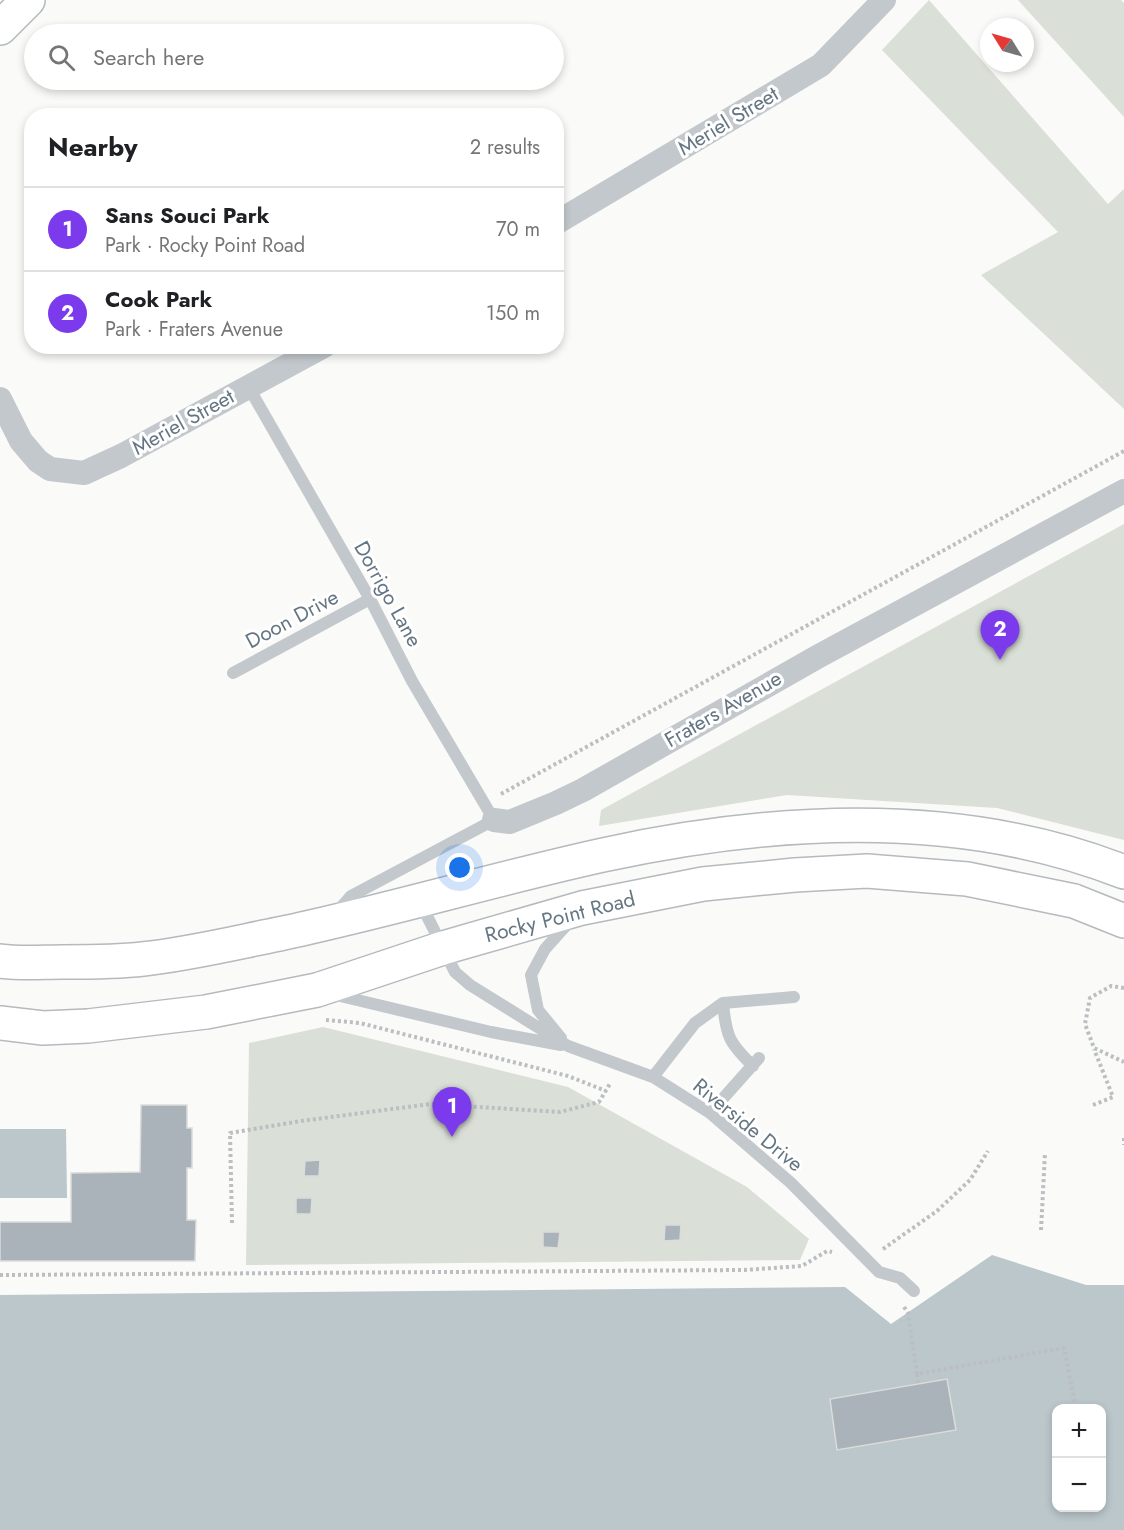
<!DOCTYPE html>
<meta charset="utf-8">
<style>
:root{--surface:#fff;--page:#f6f6f6;--text:#202124;--muted:#757577;--line:#e0e0e0;--accent:#7c3aed}
body{margin:0;font-family:Jost,sans-serif;background:var(--page);color:var(--text)}
.controls{position:absolute;right:18px;bottom:18px;display:grid;overflow:hidden;border-radius:12px;box-shadow:0 3px 9px #0003}
.controls button{width:54px;height:54px;display:grid;place-items:center;padding:0;border:0;border-bottom:2px solid var(--line);background:var(--surface);color:var(--text);font:30px sans-serif}
.compass{position:absolute;left:980px;top:18px;width:54px;height:54px;border-radius:50%;background:var(--surface);box-shadow:0 3px 9px #0003;rotate:307deg}
.you{position:absolute;left:460px;top:868px;width:21px;height:21px;margin:-15px;border:4px solid #fff;border-radius:50%;background:#1a73e8;box-shadow:0 0 0 9px #1a73e833}
.badge{display:grid;place-items:center;width:39px;height:39px;border-radius:50%;background:var(--accent);color:#fff;font-size:20px;font-weight:700}
.pin{position:absolute;translate:-50% -50px;filter:drop-shadow(0 2px 3px #0008)}
.pin::after{content:'';position:absolute;top:32px;width:21px;height:18px;background:inherit;clip-path:polygon(0 0,100% 0,50% 100%)}
.list{margin:0;padding:0;list-style:none}
h2{display:flex;justify-content:space-between;align-items:center;height:78px;margin:0;padding:0 24px;font-size:26px}
h2 small{font-size:20px;font-weight:400;color:var(--muted)}
.list li{display:grid;grid-template-columns:39px 1fr auto;gap:18px;align-items:center;box-sizing:border-box;height:84px;padding:0 24px;border-top:2px solid var(--line)}
.list b{display:block;font-size:22px;white-space:nowrap}
.list p{margin:0;font-size:20px;white-space:nowrap;color:var(--muted)}
.list em{font-size:20px;font-style:normal;color:var(--muted)}
.icon{flex:none;width:33px;height:33px;fill:none;stroke:currentColor;stroke-width:2;stroke-linecap:round;stroke-linejoin:round}
.map{position:relative;flex:none;width:1124px;height:1530px;overflow:hidden}
.search{position:absolute;background:var(--surface);box-shadow:0 3px 9px #0003;left:24px;top:24px;width:540px;height:66px;display:flex;align-items:center;gap:15px;box-sizing:border-box;padding:0 21px;border-radius:33px;color:var(--muted);font-size:22px}
.panel{position:absolute;background:var(--surface);box-shadow:0 3px 9px #0003;left:24px;top:108px;width:540px;height:246px;border-radius:24px}
.map>svg:first-child{display:block}
.green{fill:#dadfd7}
.water{fill:#bbc7cb;fill-rule:evenodd}
.building{fill:#aab3b9;stroke:#dcdcda;stroke-width:1.5}
.lines{fill:none;stroke-linecap:round;stroke-linejoin:round}
.secondary-casing{stroke:#b3babf;stroke-width:36}
.primary-casing{stroke:#b5babe;stroke-width:36}
.path{stroke:#bbbfc2;stroke-width:4;stroke-dasharray:3 3;stroke-linecap:butt}
.lane{stroke:#c3c8cc;stroke-width:12}
.street{stroke:#c3c8cc;stroke-width:24}
.secondary{stroke:#fff;stroke-width:33}
.primary{stroke:#fff;stroke-width:33}
.labels{text-anchor:middle;stroke-width:6;stroke-linejoin:round;paint-order:stroke}
.street-label{font-size:21px;fill:#657683;stroke:#fff}
</style>
<div class="map">
<svg width="1124" height="1530" viewBox="0 0 1124 1530">
<rect width="100%" height="100%" fill="#fafaf8"/>
<path class="green" d="M929,0l179,204 16,-15v220l-143,-134 77,-43 -176,-182z
M1018,0h103l3,3v114z
M1124,524v316l-127,-32 -210,-13 -188,31 2,-16z
M323,1027l245,60 179,100 62,52 -9,21 -554,5 3,-222z"/>
<path class="water" d="M0,1129h66l1,69h-67z
M992,1255l94,30h38v245h-1124v-235l845,-8 46,37zM1056,1408h46v100h-46z"/>
<path class="building" d="M141,1105h46v23h5v40h-5v52h9l-1,41h-195v-39h71v-49l69,-1z
M320,1160l-1,16h-15l1,-15z
M296,1198h16l-1,16h-15z
M665,1225h16l-1,15 -16,1z
M543,1232h17l-2,16 -15,-1z
M947,1379l9,51 -119,20 -7,-51z"/>
<g class="lines">
<defs>
<path id="secondary" d="M0,28l28,-28"/>
<path id="primary" d="M0,961c21,3 42,1 63,1 27,0 54,0 80,-3 46,-5 91,-16 136,-25 109,-23 215,-55 324,-79 170,-37 356,-48 521,17
M0,1023l43,5 45,-2 118,-14 111,-22 126,-42 139,-40 121,-24 92,-9 72,-4 100,8 107,22 50,20"/>
</defs>
<use href="#secondary" class="secondary-casing"/>
<use href="#primary" class="primary-casing"/>
<path class="path" d="M501,794l623,-343
M1124,988l-13,-2 -21,12 -5,26 9,24 30,14
M326,1020l34,3 208,53 38,15
M1093,1105l20,-8 -19,-48
M1124,1138v7
M232,1223l-2,-90 71,-12 129,-17 130,8 39,-10 12,-20
M1041,1230l4,-77
M883,1249l54,-38 33,-31 18,-29
M0,1275l744,-5 58,-4 25,-15 5,1
M904,1307l4,6 9,61 147,-26 12,60
M917,1374l1,10"/>
<path class="lane" d="M248,386l122,213 42,82 82,139 -143,76 -15,17
M233,673l137,-74
M420,902l35,70 15,13 98,61 85,31 57,36 81,70 88,89 21,6 14,13
M332,994l159,38 70,13
M723,1003c3,33 6,40 30,63
M561,1038l-23,-28 -7,-35 14,-26 26,-29
M653,1077l42,-54 28,-20 71,-6
M710,1113l49,-55"/>
<path class="street" d="M556,223l265,-158 63,-65
M0,399l21,42 17,20 12,8 34,4 37,-17 203,-110
M494,820l16,2 46,-19 27,-13 236,-134 305,-165"/>
<use href="#secondary" class="secondary"/>
<use href="#primary" class="primary"/>
</g>
<g class="labels">
<g class="street-label">
<text transform="translate(728 121) rotate(-31)" y="7">Meriel Street</text>
<text transform="translate(183 422) rotate(-29)" y="7">Meriel Street</text>
<text transform="translate(388 594) rotate(61)" y="7">Dorrigo Lane</text>
<text transform="translate(292 619) rotate(-28)" y="7">Doon Drive</text>
<text transform="translate(723 709) rotate(-30)" y="7">Fraters Avenue</text>
<text transform="translate(560 917) rotate(-14)" y="7">Rocky Point Road</text>
<text transform="translate(748 1125) rotate(39)" y="7">Riverside Drive</text>
</g>
</g>
</svg>
<div class="controls">
<button>+</button>
<button>−</button>
</div>
<svg class="compass" viewBox="-18 -18 36 36"><path d="M0-13l5 13h-10z" fill="#e53935"/><path d="M0 13l5-13h-10z" fill="#757577"/></svg>
<div class="you"></div>
<div class="pin badge" style="left:452px;top:1137px">1</div>
<div class="pin badge" style="left:1000px;top:660px">2</div>
<div class="search"><svg class="icon" aria-label="search" viewBox="0 0 24 24"><circle cx="10" cy="10" r="6"/><path d="M15 15l6 6"/></svg>Search here</div>
<section class="panel">
<h2>Nearby<small>2 results</small></h2>
<ul class="list">
<li><span class="badge">1</span><div><b>Sans Souci Park</b><p>Park · Rocky Point Road</p></div><em>70 m</em></li>
<li><span class="badge">2</span><div><b>Cook Park</b><p>Park · Fraters Avenue</p></div><em>150 m</em></li>
</ul>
</section>
</div>
